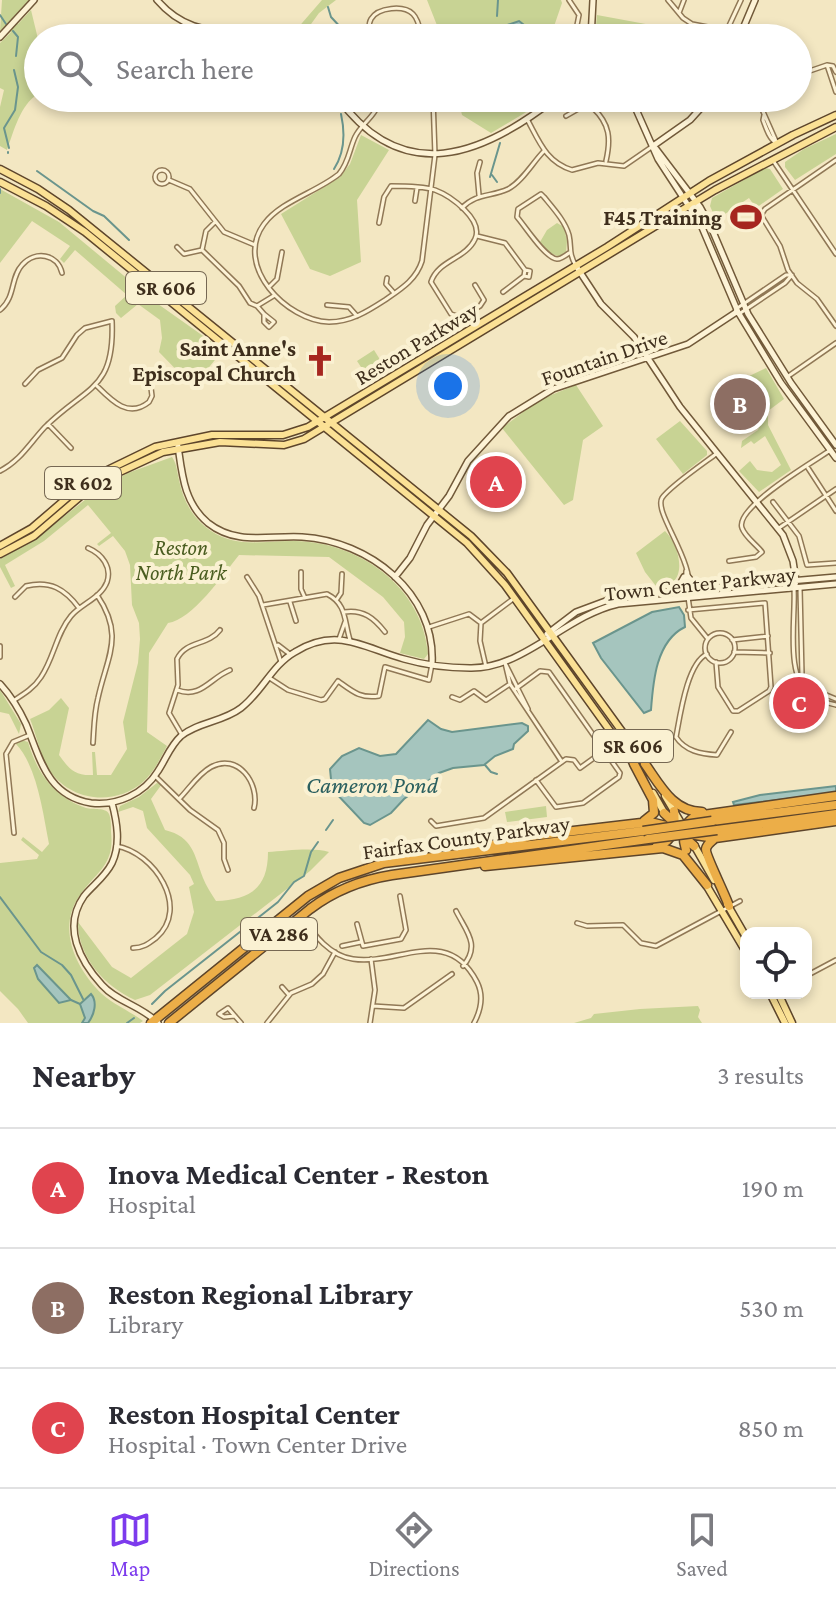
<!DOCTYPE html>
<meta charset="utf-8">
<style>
:root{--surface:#fff;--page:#f7f7f7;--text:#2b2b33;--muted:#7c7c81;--line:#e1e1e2;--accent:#7c3aed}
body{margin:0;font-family:"Crimson Pro",serif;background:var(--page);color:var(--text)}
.controls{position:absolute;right:24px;bottom:24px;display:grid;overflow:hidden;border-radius:16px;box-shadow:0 4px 12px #0003}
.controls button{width:72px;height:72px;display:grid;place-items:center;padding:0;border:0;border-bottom:2px solid var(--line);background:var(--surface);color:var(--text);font:40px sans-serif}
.you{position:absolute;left:448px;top:386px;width:28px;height:28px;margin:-20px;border:6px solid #fff;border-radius:50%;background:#1a73e8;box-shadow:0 0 0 12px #1a73e833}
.badge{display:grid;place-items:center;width:52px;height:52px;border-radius:50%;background:var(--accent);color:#fff;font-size:26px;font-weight:700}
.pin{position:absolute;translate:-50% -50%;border:4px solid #fff;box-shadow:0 2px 8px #0006}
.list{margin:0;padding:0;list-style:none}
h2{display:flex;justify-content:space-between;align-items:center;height:104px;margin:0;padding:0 32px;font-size:34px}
h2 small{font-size:26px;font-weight:400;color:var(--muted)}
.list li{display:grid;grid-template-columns:52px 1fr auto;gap:24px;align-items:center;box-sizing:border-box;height:120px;padding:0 32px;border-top:2px solid var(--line)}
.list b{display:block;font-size:30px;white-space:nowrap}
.list p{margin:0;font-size:26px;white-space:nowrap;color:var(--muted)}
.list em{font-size:26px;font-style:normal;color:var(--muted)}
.icon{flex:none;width:44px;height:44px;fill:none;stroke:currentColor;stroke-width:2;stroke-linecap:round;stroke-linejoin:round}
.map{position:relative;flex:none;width:836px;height:1023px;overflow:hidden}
.search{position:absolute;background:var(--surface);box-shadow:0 4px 12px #0003;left:24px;right:24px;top:24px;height:88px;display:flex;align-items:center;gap:20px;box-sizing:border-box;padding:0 28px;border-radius:44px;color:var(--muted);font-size:30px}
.sheet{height:464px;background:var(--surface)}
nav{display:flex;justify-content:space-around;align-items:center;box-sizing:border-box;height:112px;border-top:2px solid var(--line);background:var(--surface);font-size:22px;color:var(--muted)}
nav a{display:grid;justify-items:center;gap:4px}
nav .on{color:var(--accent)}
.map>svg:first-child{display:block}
.green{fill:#c8d394}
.water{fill:#a5c5be;stroke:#6a958d;stroke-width:2}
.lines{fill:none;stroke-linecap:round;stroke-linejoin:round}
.stream{stroke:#6a958d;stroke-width:2}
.street-casing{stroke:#907856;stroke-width:6}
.secondary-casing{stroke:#715939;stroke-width:8}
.primary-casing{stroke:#5d452b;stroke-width:9}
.highway-casing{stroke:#5d452b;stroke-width:11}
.street{stroke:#fdf3d6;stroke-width:3}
.secondary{stroke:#fdf3d6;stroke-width:5}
.primary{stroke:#fbe195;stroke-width:6}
.highway{stroke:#ecae48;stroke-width:8}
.highway-bridge-casing{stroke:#5d452b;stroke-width:11;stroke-linecap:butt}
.highway-bridge{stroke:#ecae48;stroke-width:8}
.labels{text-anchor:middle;stroke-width:8;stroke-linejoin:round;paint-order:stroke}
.shield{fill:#faf1d2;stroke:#766853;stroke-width:2}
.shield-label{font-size:20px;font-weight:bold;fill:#3e2e1c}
.poi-label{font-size:22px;font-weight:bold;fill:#3e2e1c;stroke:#faf1d2;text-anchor:end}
.street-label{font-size:22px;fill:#3e2e1c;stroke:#faf1d2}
.park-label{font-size:22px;font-style:italic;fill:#4a5d20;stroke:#faf1d2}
.water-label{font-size:24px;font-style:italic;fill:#2a5f5f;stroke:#faf1d2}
</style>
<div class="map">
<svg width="836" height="1023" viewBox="0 0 836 1023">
<rect width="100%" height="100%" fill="#f3e7c2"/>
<path class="green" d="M2,0h27l-17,18 6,6 13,-14 7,29v55c-18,11 -24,37 -31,56l-7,-4v-39l4,-17 -4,-2v-45l11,-11 -6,-6 -5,5z
M322,0h14l-17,13 -18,25h-12z
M427,0h134l1,3 -12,35h-108z
M597,15l54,10 -4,13h-52z
M458,98h74l-4,13 -37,22 -29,-18z
M836,134v20l-41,26 -10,-13v-5l19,-13z
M361,135l28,15 -32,50 4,62 -31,14 -20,-7 -29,-55 59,-37 10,-13z
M765,168l5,1 13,20 -27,19 -7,-10 -33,22 -6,-14 2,-8z
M0,189l59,33 99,82 65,46 -30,37 -34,-35 3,-14 -2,-18 -22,-16 -17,14 -5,-5 -1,-7 12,-11 -52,-45 -11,13 -4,-4 10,-13 -38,-25 -32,42z
M557,223l7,4 3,14 -1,11 -6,5 -10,-4 -10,-11 7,-12z
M374,350l10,16 -17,10 -10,-15z
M766,368l18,31 -16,12v14l23,45 -32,22 -20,-21 11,-10 7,9 15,2 9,-7 -16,-29 -11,8 -3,-3 -10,7 1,-7 16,-11 6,-14 -22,-33 3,-5z
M576,385l27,41 -20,14 -10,60 -9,5 -62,-77 37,-28z
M680,421l27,30v4l-24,19 -27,-35z
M172,457c5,7 5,15 7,23 4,21 14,39 32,51 28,18 54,9 84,10 64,1 128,46 133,113l-4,5 -24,-6 5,-16 -1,-15 -21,-25 -54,-40 -90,-2c-16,20 -47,65 -71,68l-19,30 -2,79 20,14c-7,13 -13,26 -24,36 -28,24 -71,20 -93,-11 -10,-15 -13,-35 -20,-52l19,-9 12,-12 8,10 -10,47c10,14 16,21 34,20l-1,-23h3l2,23h14l16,-26 -4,-27 15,-59 2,-24 -1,-16 -7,-18 -2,-40 -5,-14 -12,-15 -14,10 -2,-2 14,-11 -23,-28 -44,36 -39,24 10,21 -4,2 -11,-21v-8l35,-20 64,-50 29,-16z
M665,531c16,15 25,59 -9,55l-11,-14 -9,-19z
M0,690l21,34 -2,10 -10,-20 -9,-2z
M21,740l7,2c9,31 26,55 58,66 7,2 20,-1 23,6 2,4 2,13 2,18 4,33 -15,40 -31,63 -24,33 -4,74 22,99 12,11 28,17 41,27l-3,2h-112l-10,-14 -18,-18v-128l37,-4 2,-4 -18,-15 2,-3 19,15 7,-8c-6,-31 -12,-78 -33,-100z
M157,783l5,1 -11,15 14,31c28,7 29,24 38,48 3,8 8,15 13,23 33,-1 52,-12 52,-49 17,-1 45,-5 61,0l-19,19 -160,124 -15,5c-31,-14 -57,-43 -57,-78l34,45 19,11 56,-44 7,-22 -5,-25 5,-3 -4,-9 -43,-47 -4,-17 -10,-4 -15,5 2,-6 19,-9z
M546,806l1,11 -40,5 -2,-10z
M698,1006l2,4 -2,7 4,6h-128l17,-5 3,-4 46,-5z"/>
<path class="water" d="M519,21l14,11v4l-5,2h-46l14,-9z
M679,607l5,8 1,12c-29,14 -32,55 -34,83l-7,3 -43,-55 -8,-15 59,-31z
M428,720l13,9 11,3 70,-9 6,3v5l-14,13 -1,5 -18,7 -11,9 -31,3 -14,5 -35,26 -13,14 -21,12 -6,-2 -32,-34 -2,-20 12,-13 17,-8 21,8 16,-2z
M836,786v7l-102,12 -1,-3 27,-7z
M37,965l34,35 -12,3 -21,-24 -4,-11z
M91,994c7,8 3,21 -3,29h-6l3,-5 -5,-14z"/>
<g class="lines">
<path class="stream" d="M328,7l3,10 13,14v7
M0,15l6,9
M497,16l1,-16
M13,31l5,6 -2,19
M29,65l9,6
M80,98l3,2
M502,98l2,9
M349,101l3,-3
M9,148l-5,-20 11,-18 3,-23 -4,-17
M8,153v-1
M334,169c11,-17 11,-37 7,-55
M37,171l56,40 11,5 25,24
M492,175l5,7
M490,177l10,-34
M0,189v4
M485,765l6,7 6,2
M326,830l7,-10
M0,897l41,55 21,13 9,10 12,24
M71,1000l9,4
M152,1004l13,-13 113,-89 16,-20 10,-6 7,-24 7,-10
M127,1023l7,-5"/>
<defs>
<path id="street" d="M569,0l10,15 -3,15
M668,0l15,18 9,6 31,6 5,-2 13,-28
M679,13l5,-13
M370,38c-1,-6 -2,-14 1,-19 7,-12 33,-14 42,-5 6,6 7,16 9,24
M827,65l9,27
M827,65l6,1 3,6
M798,75l29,-10
M379,98c-1,18 -17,24 -24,39 -6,13 -6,25 -16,37 -22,18 -58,27 -75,50 -31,42 23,97 65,98 22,0 39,-11 56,-22 16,-11 31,-20 37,-39l13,-106 -2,-57
M757,98l19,43
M764,115l-1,5c3,8 6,18 13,23
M566,116l14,-8h13c17,16 18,31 13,53
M527,119c12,22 19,43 45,51l26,-7 26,3 29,-20
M836,160l-71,49 -4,6 19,31 8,24 9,13 20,16 19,27
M774,162l62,92
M155 177a7 7 0 1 1 14 0a7 7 0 1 1-14 0Z
M169,180l21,9 34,43 31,13
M479,195l-2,-22 3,-11
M415,201l2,-13
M462,208c14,-15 29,-11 46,-19 14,-7 25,-27 36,-38
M215,222l-9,9 -4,19 37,36 11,17 7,3 18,-11
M379,223l5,-26 7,-11c13,0 31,0 44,4 16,6 49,30 40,49 -9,20 -37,21 -44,43l20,32 9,3 20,-11 4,-6 -9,-15
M477,236l28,7 20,27
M177,247l7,7 18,-4
M569,253c-4,3 -8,6 -12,6 -12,-1 -32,-33 -40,-42l1,-8 23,-15 3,3c9,11 21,24 25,38 3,14 -1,17 7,31
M525,270l5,1 -1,6 -5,-1z
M786,275h6l-7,8 -46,31 -4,-1 1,-4z
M387,278l-1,6 8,9
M269,287l8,-8 5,-27
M503,292l21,-16
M327,305l22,2 8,9
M257,306l7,8v8l5,5 5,-5 -10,-8
M0,310c16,-13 10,-32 22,-45 13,-15 36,-11 40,8
M787,377l49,-34
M96,385c15,15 32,34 53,17l3,-6 -1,-8
M48,424l23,24
M808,468l28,43
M0,471c20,-10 30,-28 45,-44 41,-41 70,-36 67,-106l-27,7 -8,7 -15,23 -24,12 -13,14
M773,502l26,34 8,29 29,-2
M779,528l57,-39
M729,561l27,-4 6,-5c-5,-7 -17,-15 -20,-24 -8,-20 71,-66 87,-77
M301,572v17l4,9
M247,577l12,19 22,66
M794,588c2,30 -10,91 18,109 7,4 16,6 24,8
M800,588l2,87 12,15 22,9
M685,590l1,-19
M15,597l11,-11c24,-6 39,3 53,22
M688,597c10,-33 -35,-84 -26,-99 7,-11 42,-35 54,-44
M688,597l3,21 17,21
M337,599l4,-6 1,-19
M290,602l6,19
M263,605l64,-11c20,10 17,27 23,46
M688,610l77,-7 6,84 -2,4 -31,20h-5l-15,-24 -2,-25
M344,612c19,-3 30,6 41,20
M481,623l32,-24
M429,627l40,-13 12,9 -1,18 6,26
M705 648a15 15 0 1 1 30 0a15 15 0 1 1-30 0Z
M339,639l6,-17
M732,640l36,-4
M278,645l13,10
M0,646v11
M734,652l36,1
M707,654c-20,9 -27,62 -31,83 9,14 25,17 41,18l14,-23
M505,663l5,21 52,78
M505,663l23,46
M268,677l20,13 33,10 4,-1 13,-18c14,10 22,18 41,15l6,-29 44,13 3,-16
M177,690c24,9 33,-12 53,-20
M514,690l26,-19 9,1 71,101 -1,4 -36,26 -27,4 -20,-27
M452,697l8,3 14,-9 12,9 24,-16
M13,701c11,-7 21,-13 28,-24 13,-19 15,-43 30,-61 10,-12 30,-18 36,-34 5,-15 -5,-28 -19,-34
M182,735l-13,-22 9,-28 -1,-26c9,-19 31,-13 43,-29
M93,743c1,-15 1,-30 5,-45 9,-42 27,-62 -1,-103
M155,776l35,34 28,20 6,13v16l4,11
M179,799c10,-10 19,-25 32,-32 27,-15 49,17 43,41
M431,821l5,5 48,-8 82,-59 8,1 6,8 25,-18
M14,833l-8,-79 7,-12 17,-7
M116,846c38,6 75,62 40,92 -8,6 -13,10 -23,10
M456,911c10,20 25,34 7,55
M302,917c12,18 28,39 51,42 44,7 94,-35 124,23 7,14 4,28 -3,41
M577,923l10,3 36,-1 18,18 15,3 84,-45
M357,924l6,22 38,-7 5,-9 -6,-34
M342,946l19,-4
M806,976l30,-16
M282,987l7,8
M373,1006l31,2 48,-34
M235,1016l-11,1 -5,-3 9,-6 13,15
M267,1023l24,-30 21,-9 11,-10 12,-22
M370,1023l5,-33 -4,-31"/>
<path id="secondary" d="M157,0c34,40 70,27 115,38
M0,37l34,-37
M591,38l2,-38
M739,38l16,-38
M338,98c65,89 144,58 218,0
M631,98l27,61 43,66 37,87 43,71 55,75
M653,146l37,-26 20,-22
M656,149l44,58 11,20 37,87 43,69 45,62
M576,266l25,38 33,33 46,70 103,128 10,26 3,20 -2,7
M178,446c4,28 6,57 30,77 29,23 61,12 94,14 67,4 134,56 130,127
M395,577l15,-19 17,-33 22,-29 19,-35 41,-45 44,-27 135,-45 47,-31
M688,577l6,7 8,3
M672,590l7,-4 5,-9
M547,634l29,-22 43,-16 217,-19
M0,684c11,12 19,25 26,40 14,34 21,72 65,79 26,3 53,-9 67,-32 8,-12 12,-25 23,-35 17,-14 42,-14 60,-28 21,-16 31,-43 54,-56 42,-26 69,-4 109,7 21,6 45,9 66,9 54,1 95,-52 148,-64l218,-20
M112,803c5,19 9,41 0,60 -7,14 -19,22 -28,33 -22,31 -4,65 18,89 15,17 40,21 56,38"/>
<path id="primary" d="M0,169l38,20 31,21 402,326 36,37 140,193
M0,182l46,24 39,26 382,311 38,42 131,182
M0,546l32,-18 57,-49 66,-32 57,-12h71l25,-8 299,-180 102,-66 84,-46 43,-20
M0,554l34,-18 62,-53 67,-31 57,-10 64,3 20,-6 411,-249 121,-63
M653,793l12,21
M665,796l19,32
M694,845l20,35
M705,883l41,69
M727,904l19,33
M770,993l15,30
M778,993l14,30"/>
<path id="highway" d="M634,764l19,36 1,13 -10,8
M645,764c15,21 28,48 57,48
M664,813l14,13
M712,821l124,-16
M717,830l119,-16
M689,834l26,4 121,-17
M714,839c-3,3 -7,5 -8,10 -1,6 19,45 23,57
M657,846c17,-5 19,-19 17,-35
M479,848l52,-12 119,-14 24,6 20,18
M686,850c-4,-14 -4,-26 10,-34l140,-20
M485,866l178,-18 20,7 24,30
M151,1023l157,-127 31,-18 45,-15 259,-32
M169,1023l141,-114c25,-19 51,-29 82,-34l256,-36"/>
</defs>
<use href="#street" class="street-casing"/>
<use href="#secondary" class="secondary-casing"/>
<use href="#primary" class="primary-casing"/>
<use href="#highway" class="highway-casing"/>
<use href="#street" class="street"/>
<use href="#secondary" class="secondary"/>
<use href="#primary" class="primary"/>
<use href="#highway" class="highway"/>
<defs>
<path id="highway-bridge" d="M643,831l69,-10
M648,839l69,-9"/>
</defs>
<use href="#highway-bridge" class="highway-bridge-casing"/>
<use href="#highway-bridge" class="highway-bridge"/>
</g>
<defs>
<symbol id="stadium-bare" viewBox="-9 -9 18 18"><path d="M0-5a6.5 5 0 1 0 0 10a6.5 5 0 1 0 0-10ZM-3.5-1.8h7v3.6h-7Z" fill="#a6261f" stroke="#faf1d2" stroke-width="2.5" paint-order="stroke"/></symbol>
<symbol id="church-bare" viewBox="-9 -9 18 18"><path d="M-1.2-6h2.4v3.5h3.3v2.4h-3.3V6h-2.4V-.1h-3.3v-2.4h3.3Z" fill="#a6261f" stroke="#faf1d2" stroke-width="2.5" paint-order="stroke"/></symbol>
</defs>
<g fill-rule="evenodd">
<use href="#stadium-bare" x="724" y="195" width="44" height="44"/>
<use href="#church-bare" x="298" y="339" width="44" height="44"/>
</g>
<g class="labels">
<g class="shield">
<rect x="126" y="272" width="80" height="32" rx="6"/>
<rect x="45" y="467" width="76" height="32" rx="6"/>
<rect x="593" y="730" width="80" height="32" rx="6"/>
<rect x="241" y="918" width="76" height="32" rx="6"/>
</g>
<g class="shield-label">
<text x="166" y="295">SR 606</text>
<text x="83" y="490">SR 602</text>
<text x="633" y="753">SR 606</text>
<text x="279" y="941">VA 286</text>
</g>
<g class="poi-label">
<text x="722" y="225">F45 Training</text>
<text x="296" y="356">Saint Anne's<tspan x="296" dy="25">Episcopal Church</tspan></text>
</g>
<g class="street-label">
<text transform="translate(416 343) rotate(-31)" y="8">Reston Parkway</text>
<text transform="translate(604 357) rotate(-19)" y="8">Fountain Drive</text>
<text transform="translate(700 583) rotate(-6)" y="8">Town Center Parkway</text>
<text transform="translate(466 837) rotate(-8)" y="8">Fairfax County Parkway</text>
</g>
<g class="park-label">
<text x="181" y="555">Reston<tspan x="181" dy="25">North Park</tspan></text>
</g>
<g class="water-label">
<text x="372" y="793">Cameron Pond</text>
</g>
</g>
</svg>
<div class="controls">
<button><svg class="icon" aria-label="locate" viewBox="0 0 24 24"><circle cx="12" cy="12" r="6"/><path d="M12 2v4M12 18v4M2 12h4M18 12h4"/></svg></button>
</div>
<div class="you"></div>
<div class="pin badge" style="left:496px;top:482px;background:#e0444e">A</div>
<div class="pin badge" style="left:740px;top:404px;background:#8d6e63">B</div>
<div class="pin badge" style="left:799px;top:703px;background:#e0444e">C</div>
<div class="search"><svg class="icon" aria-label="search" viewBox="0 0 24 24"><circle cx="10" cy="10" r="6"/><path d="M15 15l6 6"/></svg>Search here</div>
</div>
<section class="sheet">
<h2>Nearby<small>3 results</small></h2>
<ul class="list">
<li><span class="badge" style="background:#e0444e">A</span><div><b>Inova Medical Center - Reston</b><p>Hospital</p></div><em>190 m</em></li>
<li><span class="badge" style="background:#8d6e63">B</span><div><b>Reston Regional Library</b><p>Library</p></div><em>530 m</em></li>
<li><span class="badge" style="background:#e0444e">C</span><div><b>Reston Hospital Center</b><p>Hospital · Town Center Drive</p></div><em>850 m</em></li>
</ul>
</section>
<nav>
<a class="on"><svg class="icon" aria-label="map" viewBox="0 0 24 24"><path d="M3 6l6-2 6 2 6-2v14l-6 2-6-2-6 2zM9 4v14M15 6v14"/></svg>Map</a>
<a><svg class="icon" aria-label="directions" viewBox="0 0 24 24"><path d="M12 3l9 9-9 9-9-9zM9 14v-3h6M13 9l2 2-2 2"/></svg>Directions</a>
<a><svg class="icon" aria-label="saved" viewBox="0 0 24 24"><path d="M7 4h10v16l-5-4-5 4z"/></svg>Saved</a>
</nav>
